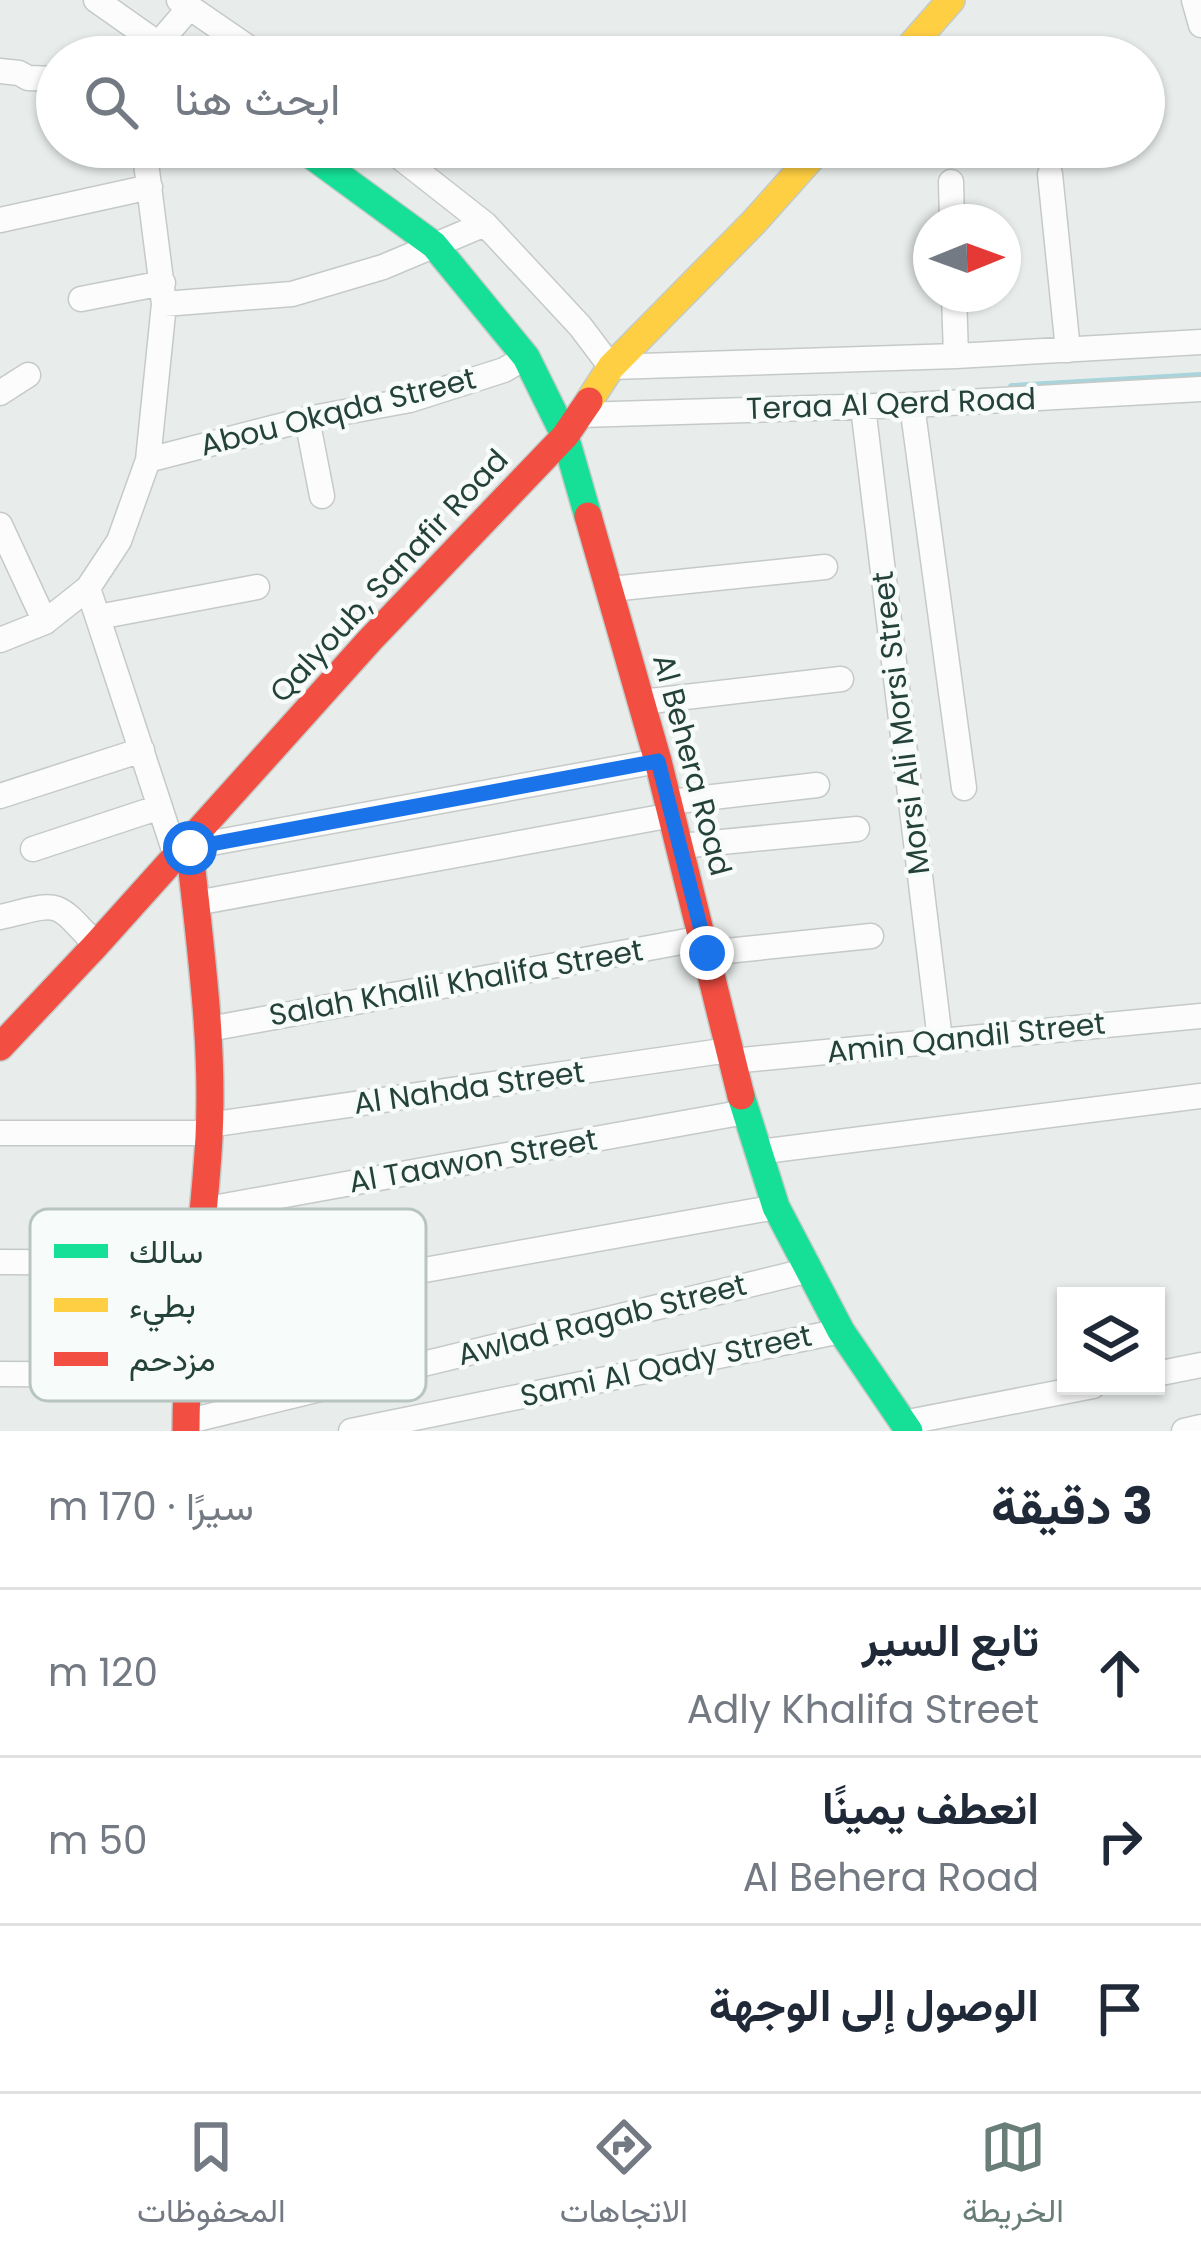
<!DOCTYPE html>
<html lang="ar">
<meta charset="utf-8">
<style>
:root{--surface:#fff;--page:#f2f2f3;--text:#1f2937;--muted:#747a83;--line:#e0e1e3;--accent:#697e78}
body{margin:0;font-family:Poppins,Vazirmatn,sans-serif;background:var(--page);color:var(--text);direction:rtl}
.controls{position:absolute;right:36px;bottom:36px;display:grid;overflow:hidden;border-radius:0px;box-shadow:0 3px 9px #0004}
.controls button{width:108px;height:108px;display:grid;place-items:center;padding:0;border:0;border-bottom:3px solid var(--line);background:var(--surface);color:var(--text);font:60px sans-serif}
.compass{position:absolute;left:913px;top:204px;width:108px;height:108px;border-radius:50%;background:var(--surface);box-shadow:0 3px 9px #0004;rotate:89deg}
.stop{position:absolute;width:36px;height:36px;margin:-27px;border:9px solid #1a73e8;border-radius:50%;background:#fff}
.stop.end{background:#1a73e8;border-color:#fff;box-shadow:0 3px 12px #0008}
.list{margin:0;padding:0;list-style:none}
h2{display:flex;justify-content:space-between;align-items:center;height:156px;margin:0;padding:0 48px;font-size:51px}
h2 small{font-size:39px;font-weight:400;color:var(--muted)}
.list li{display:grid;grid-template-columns:78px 1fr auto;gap:36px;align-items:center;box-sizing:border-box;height:168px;padding:0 48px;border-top:3px solid var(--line)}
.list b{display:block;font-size:45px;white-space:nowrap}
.list p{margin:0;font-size:39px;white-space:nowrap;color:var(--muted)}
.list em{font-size:39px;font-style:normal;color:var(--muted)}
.icon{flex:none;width:66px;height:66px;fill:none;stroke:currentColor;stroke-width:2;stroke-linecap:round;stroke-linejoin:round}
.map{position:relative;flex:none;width:1201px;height:1431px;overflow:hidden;direction:ltr}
.search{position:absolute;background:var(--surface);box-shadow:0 3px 9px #0004;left:36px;right:36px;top:36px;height:132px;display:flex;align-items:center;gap:30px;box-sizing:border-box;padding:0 42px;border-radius:66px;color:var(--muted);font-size:45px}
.sheet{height:660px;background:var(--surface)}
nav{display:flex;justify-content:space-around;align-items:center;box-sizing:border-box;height:168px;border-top:3px solid var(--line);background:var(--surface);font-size:33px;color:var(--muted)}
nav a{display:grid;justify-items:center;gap:6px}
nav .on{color:var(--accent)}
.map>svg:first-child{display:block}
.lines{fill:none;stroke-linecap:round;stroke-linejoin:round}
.stream{stroke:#a9d4db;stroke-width:8}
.street-casing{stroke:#c5cac8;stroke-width:27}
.fast-casing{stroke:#c3cbc8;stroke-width:30}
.slow-casing{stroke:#c3cbc8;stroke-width:30}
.jam-casing{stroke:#c3cbc8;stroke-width:30}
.street{stroke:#fcfcfc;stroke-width:24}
.fast{stroke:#16e098;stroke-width:27}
.slow{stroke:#ffcf43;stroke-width:27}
.jam{stroke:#f24e42;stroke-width:27}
.route{stroke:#1a73e8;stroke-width:15}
.labels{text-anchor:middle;stroke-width:9;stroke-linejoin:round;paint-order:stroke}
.street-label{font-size:30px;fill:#24423a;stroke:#f7fbf9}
.key{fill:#f7fbf9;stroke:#b8c4c0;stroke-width:3}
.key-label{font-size:33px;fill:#24423a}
</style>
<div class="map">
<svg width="1201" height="1431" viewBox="0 0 1201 1431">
<rect width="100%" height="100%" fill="#e8edeb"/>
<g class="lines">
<path class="stream" d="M1012,387l189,-11"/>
<defs>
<path id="street" d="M96,0l81,57
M179,0l83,57
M1194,0l7,25
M147,57l43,-50
M0,71l19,2 9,5 29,1
M387,147l98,77 95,102 31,41 345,-11 245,-14
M670,147h1
M1050,174l18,176
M951,182l1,40
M0,220l150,-33
M954,294l2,62
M81,299l82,-16
M164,304l128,-10 91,-27 102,-43
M0,393l28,-18
M912,405l52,383
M863,407l77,633
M580,415l332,-10 289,-16
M307,419l15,77
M148,460l159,-41 103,-19 94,-30 22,-13
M0,525l45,97
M88,588l88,268
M611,589l214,-22
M98,617l159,-30
M0,640l45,-18 43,-34 31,-47 29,-81 16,-156 -20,-157
M642,702l199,-23
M0,796l142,-46
M669,802l148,-17
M680,846l177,-17
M190,847l468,-86
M33,849l127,-42
M196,903l476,-88
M0,917c61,-14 53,-19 96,28
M707,953l164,-17
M209,1029l494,-91
M732,1061l469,-45
M209,1125l520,-75
M0,1133h209
M758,1152l443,-56
M202,1210l543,-98
M0,1262l195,1
M190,1312l586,-105
M0,1374l185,1
M1156,1374l45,-9
M185,1422l625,-152
M903,1423l190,-37
M351,1431l490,-100
M1184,1431l17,-4"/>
<path id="fast" d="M300,147l134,98 92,112 39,79 23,80
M741,1096l35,111 65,124 68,100"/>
<path id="slow" d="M901,57l50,-57
M589,401l22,-34 143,-145 67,-75"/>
<path id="jam" d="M588,516l70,245 83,335
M0,1047l96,-102 274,-305 195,-204 24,-35
M186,1431c0,-99 18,-196 23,-294 5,-99 -10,-197 -20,-295"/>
</defs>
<use href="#street" class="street-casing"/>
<use href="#fast" class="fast-casing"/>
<use href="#slow" class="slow-casing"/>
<use href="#jam" class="jam-casing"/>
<use href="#street" class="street"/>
<use href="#fast" class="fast"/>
<use href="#slow" class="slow"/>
<use href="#jam" class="jam"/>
</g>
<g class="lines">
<path class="route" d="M190,848l468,-87 49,192"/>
</g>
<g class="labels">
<g class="street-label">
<text transform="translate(891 404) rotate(-2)" y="10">Teraa Al Qerd Road</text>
<text transform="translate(338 412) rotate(-14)" y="10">Abou Okqda Street</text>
<text transform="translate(389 576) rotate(-47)" y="10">Qalyoub, Sanafir Road</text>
<text transform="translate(901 723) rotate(-97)" y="10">Morsi Ali Morsi Street</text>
<text transform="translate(692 765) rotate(75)" y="10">Al Behera Road</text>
<text transform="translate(456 983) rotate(-10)" y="10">Salah Khalil Khalifa Street</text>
<text transform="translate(966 1038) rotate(-6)" y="10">Amin Qandil Street</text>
<text transform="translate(469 1088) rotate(-8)" y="10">Al Nahda Street</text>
<text transform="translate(473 1161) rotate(-10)" y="10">Al Taawon Street</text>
<text transform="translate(602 1320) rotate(-14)" y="10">Awlad Ragab Street</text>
<text transform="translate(666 1366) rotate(-12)" y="10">Sami Al Qady Street</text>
</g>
</g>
<rect x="30" y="1209" width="396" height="192" rx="18" class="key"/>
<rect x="54" y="1244" width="54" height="14" fill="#16e098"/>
<rect x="54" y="1298" width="54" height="14" fill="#ffcf43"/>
<rect x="54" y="1352" width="54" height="14" fill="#f24e42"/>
<g class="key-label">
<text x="129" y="1263">سالك</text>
<text x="129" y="1317">بطيء</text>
<text x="129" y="1371">مزدحم</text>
</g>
</svg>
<div class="controls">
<button><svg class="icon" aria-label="layers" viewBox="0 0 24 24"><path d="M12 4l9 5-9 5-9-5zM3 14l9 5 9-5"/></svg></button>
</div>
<svg class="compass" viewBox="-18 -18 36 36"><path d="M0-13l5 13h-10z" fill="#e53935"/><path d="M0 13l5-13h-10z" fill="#747a83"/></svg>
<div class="stop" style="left:190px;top:848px"></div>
<div class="stop end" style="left:707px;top:953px"></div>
<div class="search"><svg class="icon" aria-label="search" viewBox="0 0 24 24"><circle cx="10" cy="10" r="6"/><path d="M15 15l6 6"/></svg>ابحث هنا</div>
</div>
<section class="sheet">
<h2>3 دقيقة<small>سيرًا · 170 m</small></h2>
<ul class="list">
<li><svg class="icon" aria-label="ahead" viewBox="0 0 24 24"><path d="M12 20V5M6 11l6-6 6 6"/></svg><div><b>تابع السير</b><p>Adly Khalifa Street</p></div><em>120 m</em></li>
<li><svg class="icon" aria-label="right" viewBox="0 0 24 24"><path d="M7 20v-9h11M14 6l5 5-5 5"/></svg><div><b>انعطف يمينًا</b><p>Al Behera Road</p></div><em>50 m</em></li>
<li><svg class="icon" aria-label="arrive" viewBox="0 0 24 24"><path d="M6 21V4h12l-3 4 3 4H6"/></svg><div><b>الوصول إلى الوجهة</b></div></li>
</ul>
</section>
<nav>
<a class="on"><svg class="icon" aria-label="map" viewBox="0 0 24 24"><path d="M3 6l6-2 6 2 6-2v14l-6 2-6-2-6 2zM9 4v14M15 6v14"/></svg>الخريطة</a>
<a><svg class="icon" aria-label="directions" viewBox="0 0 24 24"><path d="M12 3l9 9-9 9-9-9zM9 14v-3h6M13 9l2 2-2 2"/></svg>الاتجاهات</a>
<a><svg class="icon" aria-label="saved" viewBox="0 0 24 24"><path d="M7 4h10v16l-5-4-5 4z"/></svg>المحفوظات</a>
</nav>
